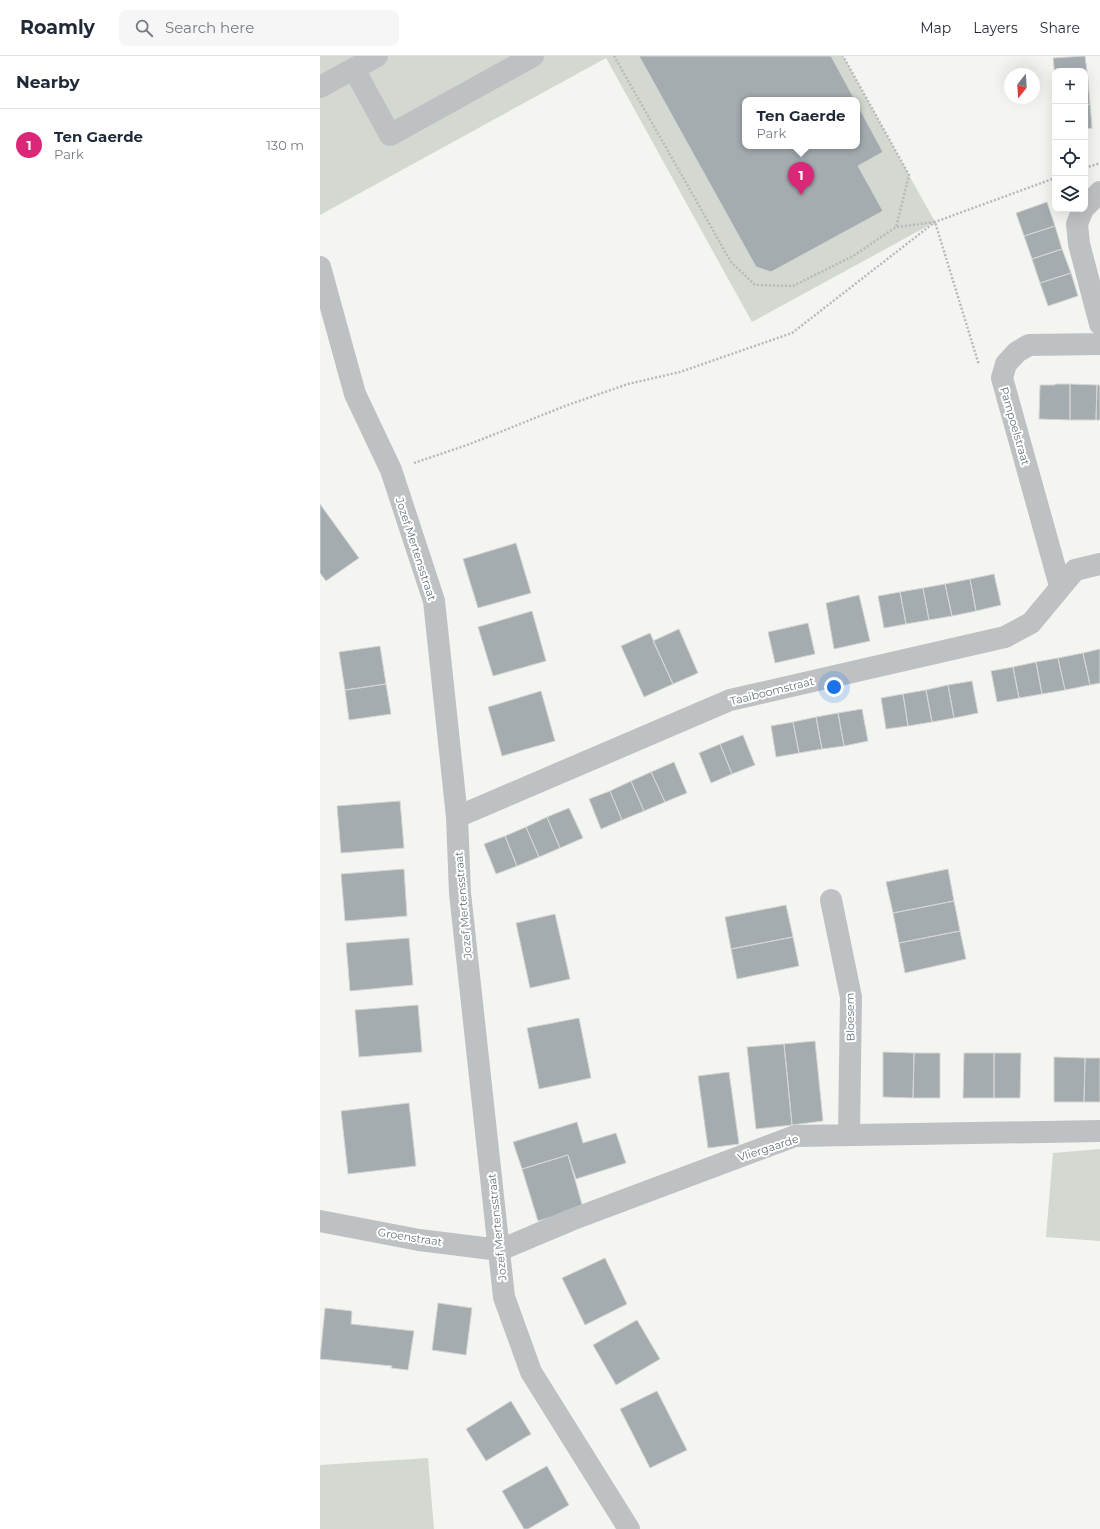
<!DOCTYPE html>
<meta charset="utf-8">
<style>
:root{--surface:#fff;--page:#f6f6f7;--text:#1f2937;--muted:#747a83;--line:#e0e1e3;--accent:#db2777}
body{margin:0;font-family:Montserrat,sans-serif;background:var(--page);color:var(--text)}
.controls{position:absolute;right:12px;top:12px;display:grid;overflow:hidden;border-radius:8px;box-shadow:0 4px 16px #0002}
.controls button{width:36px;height:36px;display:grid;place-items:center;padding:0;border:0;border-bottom:1px solid var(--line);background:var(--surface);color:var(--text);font:20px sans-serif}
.compass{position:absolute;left:684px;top:12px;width:36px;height:36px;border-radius:50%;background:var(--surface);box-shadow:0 4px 16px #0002;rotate:197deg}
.you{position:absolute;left:514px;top:631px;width:14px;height:14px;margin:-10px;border:3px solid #fff;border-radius:50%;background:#1a73e8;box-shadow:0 0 0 6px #1a73e833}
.badge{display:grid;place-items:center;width:26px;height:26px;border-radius:50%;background:var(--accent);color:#fff;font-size:13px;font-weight:700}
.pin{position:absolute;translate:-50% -33px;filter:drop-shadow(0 1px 2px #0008)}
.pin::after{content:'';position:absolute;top:21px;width:14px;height:12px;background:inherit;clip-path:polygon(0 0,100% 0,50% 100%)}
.popup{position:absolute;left:422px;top:41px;width:118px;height:52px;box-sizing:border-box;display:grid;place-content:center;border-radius:8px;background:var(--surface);filter:drop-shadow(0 1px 3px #0005);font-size:13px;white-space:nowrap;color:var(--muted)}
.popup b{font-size:15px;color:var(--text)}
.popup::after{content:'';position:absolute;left:50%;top:100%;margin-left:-8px;border:8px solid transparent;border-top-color:var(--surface)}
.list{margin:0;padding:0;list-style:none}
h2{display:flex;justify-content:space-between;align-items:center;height:52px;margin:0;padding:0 16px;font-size:17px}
h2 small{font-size:13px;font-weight:400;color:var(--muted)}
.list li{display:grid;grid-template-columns:26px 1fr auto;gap:12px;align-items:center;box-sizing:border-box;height:72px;padding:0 16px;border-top:1px solid var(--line)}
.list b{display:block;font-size:15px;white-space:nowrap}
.list p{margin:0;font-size:13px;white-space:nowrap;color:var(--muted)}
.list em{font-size:13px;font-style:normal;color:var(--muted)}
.icon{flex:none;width:22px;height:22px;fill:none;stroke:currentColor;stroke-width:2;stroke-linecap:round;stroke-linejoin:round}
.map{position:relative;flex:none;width:780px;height:1473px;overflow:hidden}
header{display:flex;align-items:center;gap:24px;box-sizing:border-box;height:56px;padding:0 20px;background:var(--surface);border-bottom:1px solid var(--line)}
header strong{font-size:19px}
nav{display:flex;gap:22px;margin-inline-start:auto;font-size:14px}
.search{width:280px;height:36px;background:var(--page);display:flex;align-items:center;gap:10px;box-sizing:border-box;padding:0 14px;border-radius:8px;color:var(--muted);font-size:15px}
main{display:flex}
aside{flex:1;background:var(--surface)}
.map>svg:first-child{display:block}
.green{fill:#d3d9d0;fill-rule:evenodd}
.building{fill:#a4acb0;stroke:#d5d5d3}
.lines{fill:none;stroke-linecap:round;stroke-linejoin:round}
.path{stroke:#b7babc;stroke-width:2.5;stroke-dasharray:2 2;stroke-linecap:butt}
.minor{stroke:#bdc1c4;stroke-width:22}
.labels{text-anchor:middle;stroke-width:4;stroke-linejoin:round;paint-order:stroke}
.street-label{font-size:11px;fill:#65747f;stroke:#fff}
</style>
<header>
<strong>Roamly</strong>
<div class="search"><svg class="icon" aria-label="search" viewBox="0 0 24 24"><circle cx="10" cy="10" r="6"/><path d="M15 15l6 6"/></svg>Search here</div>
<nav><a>Map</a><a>Layers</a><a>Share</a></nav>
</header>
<main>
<aside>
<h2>Nearby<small></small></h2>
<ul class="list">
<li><span class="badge">1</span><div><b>Ten Gaerde</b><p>Park</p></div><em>130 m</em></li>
</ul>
</aside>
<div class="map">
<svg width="780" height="1473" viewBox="0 0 780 1473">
<rect width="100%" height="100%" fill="#f4f4f0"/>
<path class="green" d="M0,0h523l92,166 -183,100 -146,-264 -286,157zM425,44h112v46h-112z
M780,1093v92l-54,-4 7,-84z
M108,1402l6,71h-114v-64z"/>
<path class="building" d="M319,0h192l24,44h-110v46h112v-42l26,48 -25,14 25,45 -112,61 -15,-5z
M765,0l3,23h-3v-8h-30v6l-2,-19z
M765,23h3l2,25 -5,1z
M770,48l2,24 -7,1v-24z
M727,146l8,24 -31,10 -8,-23z
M735,170l7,23 -30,10 -8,-23z
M742,193l9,24 -31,10 -8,-24z
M751,217l7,23 -30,10 -8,-23z
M735,328h15v36l-31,-1 1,-34h15z
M750,328l27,1 -1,35h-26z
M777,329h3v35h-4z
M0,448l39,54 -33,23 -6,-8z
M196,487l15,50 -53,15 -15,-49z
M674,518l7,31 -25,6 -6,-32z
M650,523l6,32 -24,5 -7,-32z
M625,528l7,32 -23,4 -6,-32z
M603,532l6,32 -23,4 -6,-32z
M580,536l6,32 -22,4 -6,-32z
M539,539l11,46 -36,8 -8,-46z
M212,555l14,50 -53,15 -15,-49z
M488,567l7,31 -40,9 -7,-31z
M359,573l19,44 -25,11 -20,-43z
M330,577l23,51 -29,13 -23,-51z
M60,590l6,38 -41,6 -6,-38z
M780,593v34l-10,2 -7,-32z
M763,597l7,32 -25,5 -7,-32z
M738,602l7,32 -23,4 -6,-32z
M716,606l6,32 -23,4 -6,-31z
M693,611l6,31 -22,4 -6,-31z
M652,625l6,32 -24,5 -6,-33z
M66,628l5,30 -42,6 -4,-30z
M628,629l6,33 -22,4 -6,-32z
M606,634l6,32 -24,4 -5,-32z
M221,635l14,50 -53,15 -14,-49z
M583,638l5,32 -22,3 -5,-31z
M542,653l6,32 -24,5 -6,-33z
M518,657l6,33 -22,3 -6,-32z
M496,661l6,32 -23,4 -6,-31z
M473,666l6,31 -23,4 -5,-31z
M423,679l12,30 -23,9 -12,-30z
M400,688l12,30 -21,9 -12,-30z
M354,706l13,31 -22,9 -14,-30z
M331,716l14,30 -21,9 -13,-30z
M311,725l13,30 -22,9 -12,-29z
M290,735l12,29 -21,9 -12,-30z
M80,745l4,47 -63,5 -4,-47z
M249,752l14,30 -23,10 -13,-31z
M227,761l13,31 -21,9 -13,-30z
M206,771l13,30 -22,9 -12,-30z
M185,780l12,30 -21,8 -12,-30z
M84,813l3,47 -62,5 -4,-47z
M628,813l6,32 -61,12 -7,-31z
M634,845l6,30 -61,12 -6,-30z
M466,849l7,32 -62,12 -6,-32z
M235,858l15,65 -40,9 -14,-65z
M640,875l6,28 -61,14 -6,-30z
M473,881l6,29 -62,13 -6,-30z
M89,882l4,47 -63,6 -4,-48z
M98,949l4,47 -63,5 -4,-47z
M259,962l12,60 -52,11 -12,-61z
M495,985l8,80 -31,4 -8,-81z
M464,988l8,81 -36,4 -9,-82z
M563,996l31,1 -1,45 -30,-1z
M594,997h26v45h-27z
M644,997h30v45h-31z
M674,997h27l-1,45h-26z
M734,1001l31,1 -1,44h-30z
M765,1002h15v44h-16z
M409,1016l10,72 -31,4 -10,-72z
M89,1047l7,63 -68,8 -7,-63z
M257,1066l6,21 33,-10 10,30 -50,16 -8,-24 -46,14 -9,-27z
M248,1099l15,53 -45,13 -16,-52z
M285,1202l22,46 -42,21 -23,-47z
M118,1247l34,5 -6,47 -34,-5z
M5,1252l27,3 -1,13 63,7 -6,39 -17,-2 1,-2 -72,-7z
M317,1264l23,39 -44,26 -23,-40z
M337,1335l30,59 -37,18 -30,-59z
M191,1345l20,33 -45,27 -20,-32z
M227,1410l22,39 -41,24h-4l-22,-38z"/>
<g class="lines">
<path class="path" d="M294,0l117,206 24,23 38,1 60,-30 43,-29 13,-52 -66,-119
M765,112l15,-5
M577,171l38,-5 44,143
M94,407l56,-19 95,-38 63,-22 52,-12 112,-39 143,-111 120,-44"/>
<path class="minor" d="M34,13l36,66 143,-79
M0,31l57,-31
M765,151l15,-15
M763,153l-6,15 2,20 21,80
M0,211l35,127 36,76 43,131 23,216 3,76 44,404 27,75 98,157
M740,530l-58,-208 4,-14 11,-12 12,-7 71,-1
M137,761l273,-117 275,-63 26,-14 44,-53 25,-6
M511,844l20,97 -2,138
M0,1165l99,19 81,10 71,-30 224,-84 305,-5"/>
</g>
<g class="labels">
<g class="street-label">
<text transform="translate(695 370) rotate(74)" y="4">Pampoelstraat</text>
<text transform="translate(96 493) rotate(72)" y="4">Jozef Mertensstraat</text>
<text transform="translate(452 635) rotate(-14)" y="4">Taaiboomstraat</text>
<text transform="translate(143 849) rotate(-95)" y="4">Jozef Mertensstraat</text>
<text transform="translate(530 961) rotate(-91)" y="4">Bloesem</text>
<text transform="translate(448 1092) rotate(-18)" y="4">Vliergaarde</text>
<text transform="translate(177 1171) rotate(-96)" y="4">Jozef Mertensstraat</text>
<text transform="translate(90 1181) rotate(9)" y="4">Groenstraat</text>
</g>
</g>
</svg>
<div class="controls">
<button>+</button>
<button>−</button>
<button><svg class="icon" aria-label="locate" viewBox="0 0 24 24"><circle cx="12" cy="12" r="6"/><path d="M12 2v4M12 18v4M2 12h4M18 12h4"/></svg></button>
<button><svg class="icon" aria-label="layers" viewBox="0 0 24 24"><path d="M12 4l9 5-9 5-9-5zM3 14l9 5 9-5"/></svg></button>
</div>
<svg class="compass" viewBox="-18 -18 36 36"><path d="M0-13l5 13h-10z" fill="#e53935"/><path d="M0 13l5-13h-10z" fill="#747a83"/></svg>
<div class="you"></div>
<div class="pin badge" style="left:481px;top:139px">1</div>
<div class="popup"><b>Ten Gaerde</b>Park</div>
</div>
</main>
